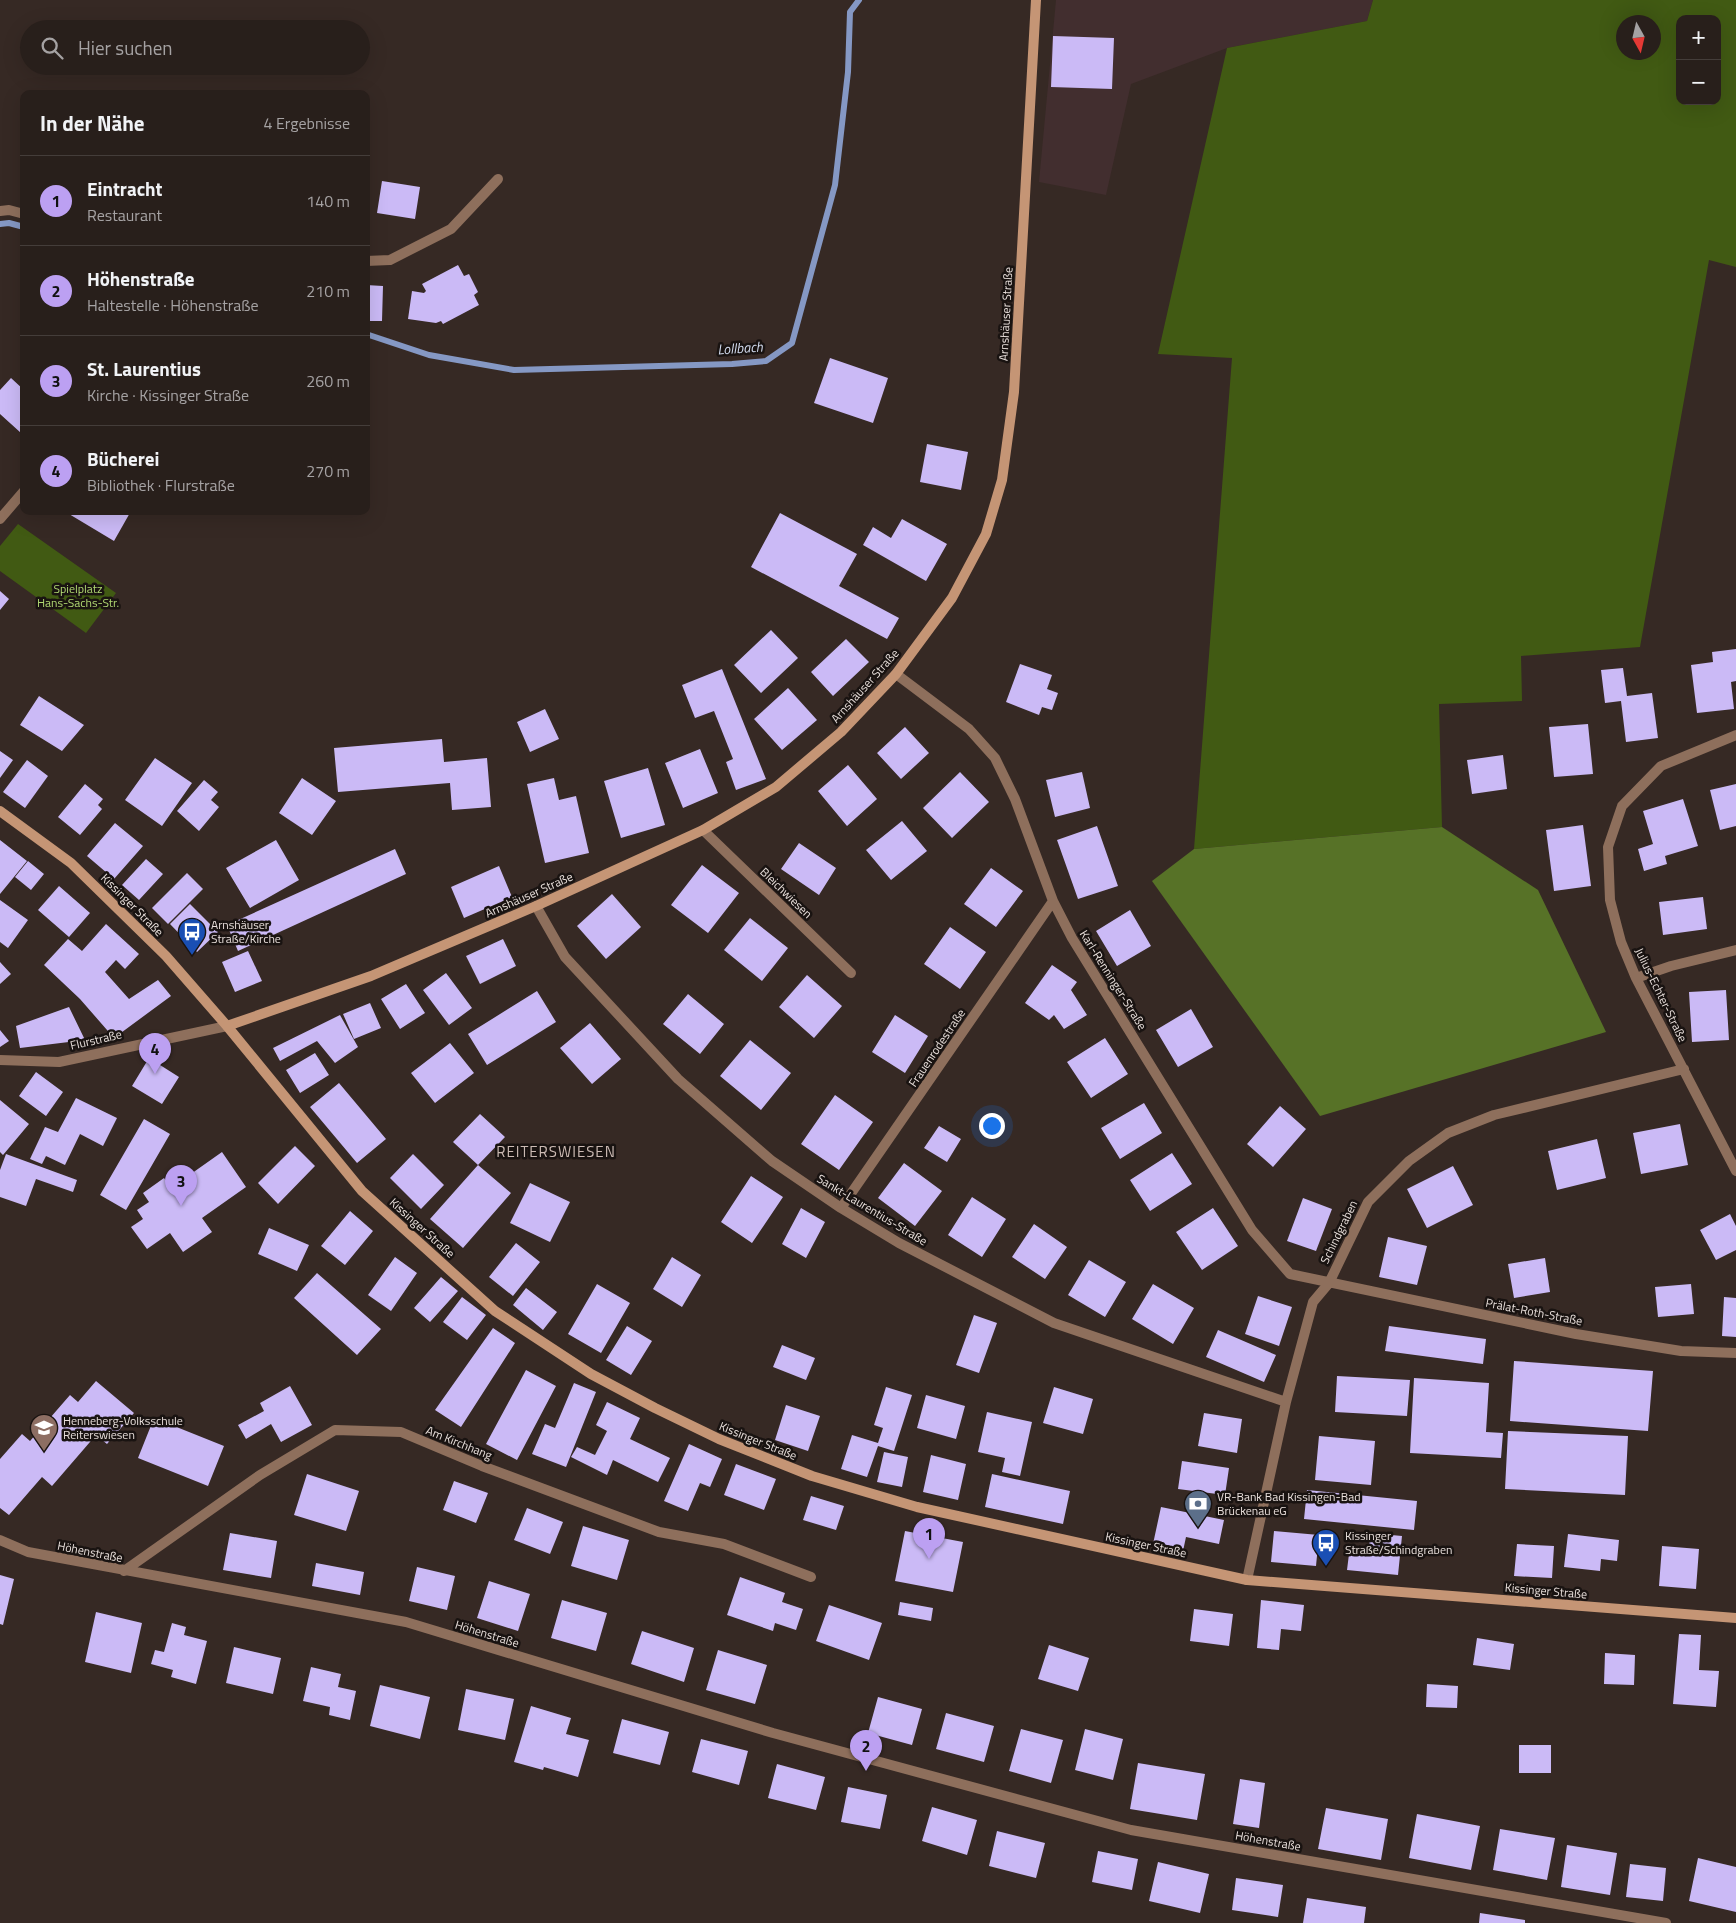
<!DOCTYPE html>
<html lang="de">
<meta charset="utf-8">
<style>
:root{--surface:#281f1b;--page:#302724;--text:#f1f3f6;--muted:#a5a2a3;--line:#443d3a;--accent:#bca0f2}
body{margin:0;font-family:"Titillium Web",sans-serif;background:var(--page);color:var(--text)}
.controls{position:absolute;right:15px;top:15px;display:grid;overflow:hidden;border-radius:10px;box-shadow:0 5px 20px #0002}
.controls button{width:45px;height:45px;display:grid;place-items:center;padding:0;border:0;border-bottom:1px solid var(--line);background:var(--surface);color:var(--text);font:25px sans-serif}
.compass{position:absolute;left:1616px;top:15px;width:45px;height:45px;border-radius:50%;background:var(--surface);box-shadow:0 5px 20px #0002;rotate:172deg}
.you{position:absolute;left:991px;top:1125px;width:18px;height:18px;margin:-12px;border:4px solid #fff;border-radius:50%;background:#1a73e8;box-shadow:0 0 0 8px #1a73e833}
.badge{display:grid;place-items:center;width:32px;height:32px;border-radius:50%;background:var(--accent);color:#111;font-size:16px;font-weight:700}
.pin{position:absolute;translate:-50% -41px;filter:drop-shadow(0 1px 2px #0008)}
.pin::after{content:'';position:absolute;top:26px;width:18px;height:15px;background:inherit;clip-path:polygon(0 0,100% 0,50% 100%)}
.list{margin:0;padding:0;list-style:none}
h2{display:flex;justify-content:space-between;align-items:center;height:65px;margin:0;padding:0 20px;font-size:21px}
h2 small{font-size:16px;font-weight:400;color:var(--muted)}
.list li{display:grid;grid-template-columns:32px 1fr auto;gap:15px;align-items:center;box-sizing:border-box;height:90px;padding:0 20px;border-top:1px solid var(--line)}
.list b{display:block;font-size:19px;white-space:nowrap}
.list p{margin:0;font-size:16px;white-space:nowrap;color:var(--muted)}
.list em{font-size:16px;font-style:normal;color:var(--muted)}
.icon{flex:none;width:28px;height:28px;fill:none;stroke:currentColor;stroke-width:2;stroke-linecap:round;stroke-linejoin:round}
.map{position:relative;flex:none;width:1736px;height:1923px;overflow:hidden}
.search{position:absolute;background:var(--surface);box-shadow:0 5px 20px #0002;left:20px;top:20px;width:350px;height:55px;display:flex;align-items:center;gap:12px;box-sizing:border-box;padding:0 18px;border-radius:28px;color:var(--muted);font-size:19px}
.panel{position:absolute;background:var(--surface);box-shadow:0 5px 20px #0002;left:20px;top:90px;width:350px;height:425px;border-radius:10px}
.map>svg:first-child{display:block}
.industrial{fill:#422e2f}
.green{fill:#415a13;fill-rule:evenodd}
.forest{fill:#577227}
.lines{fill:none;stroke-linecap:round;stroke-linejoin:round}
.stream{stroke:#8598c4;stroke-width:6}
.building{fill:#cbbaf6}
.street{stroke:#8e6f5c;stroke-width:10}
.secondary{stroke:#c59575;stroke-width:10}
.labels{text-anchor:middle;stroke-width:5;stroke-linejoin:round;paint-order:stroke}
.street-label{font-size:12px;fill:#e8dfdb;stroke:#191311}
.park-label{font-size:12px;fill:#b1d973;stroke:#191311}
.poi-label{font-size:12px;fill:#e8dfdb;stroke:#191311;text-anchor:start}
.water-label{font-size:14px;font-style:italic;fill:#d4ddf0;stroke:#191311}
.quarter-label{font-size:15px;letter-spacing:1px;fill:#ccbbb4;stroke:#191311}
</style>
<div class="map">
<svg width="1736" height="1923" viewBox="0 0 1736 1923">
<rect width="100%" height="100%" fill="#362924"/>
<path class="industrial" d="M1056,0h317l-6,21 -140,27 -96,36 -25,111 -67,-13z"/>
<path class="green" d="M1373,0h363v267l-27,-7 -69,387 -119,9 1,45 -83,3 3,123 -248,22 38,-491 -74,-4 69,-306 140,-27zM1680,19h37v82h-37zM1624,22h30v30h-30z
M18,524l98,69 -30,40 -86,-62v-25z"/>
<path class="forest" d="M1442,827l96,63 68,142 -286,84 -168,-235 42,-32z"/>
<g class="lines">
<path class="stream" d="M0,224l9,-1 15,4
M366,334l63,21 85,15 218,-6 34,-3 26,-18 43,-158 13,-113 2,-60 9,-12"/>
</g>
<path class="building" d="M1053,36l61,2 -2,51 -61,-2z
M382,181l38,6 -5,32 -38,-6z
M458,265l6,11 5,-2 9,18 -4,3 5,10 -36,19 -2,-3 -5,2 -28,-4 4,-28 12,2 2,-2 -4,-7z
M366,285l17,1 -1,35h-16z
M830,358l58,20 -15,45 -59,-20z
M11,378l13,12v41l-3,2 -21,-19v-24z
M927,444l41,8 -7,38 -41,-8z
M70,511h61l-17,30 -45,-27z
M780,513l77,41 -18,32 60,32 -12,21 -136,-72z
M902,519l45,25 -21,37 -63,-36 10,-18 18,11z
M0,591l9,8 -9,11z
M771,630l27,28 -37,35 -27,-28z
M846,639l23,23 -36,34 -22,-24z
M1736,649v32l-5,1 3,27 -37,4 -6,-48 22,-3 -1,-10z
M1020,664l32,11 -5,14 11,4 -6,17 -10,-3 -3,8 -33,-13z
M1623,668l4,28 25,-3 6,45 -32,4 -5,-41 -16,2 -4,-33z
M722,669l44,110 -30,11 -10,-28 7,-3 -19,-48 -19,7 -13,-33z
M788,688l29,32 -35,30 -28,-31z
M39,696l45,29 -22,26 -42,-26z
M545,709l14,30 -29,13 -13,-30z
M1588,724l5,50 -39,3 -5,-50z
M905,727l24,26 -28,26 -24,-26z
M442,739l2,23 43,-4 4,49 -39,3 -2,-27 -112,9 -4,-44z
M700,749l18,44 -35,15 -18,-45z
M0,751l13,9 -13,18z
M1503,755l4,34 -35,5 -5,-34z
M155,758l37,25 -30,43 -37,-26z
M27,760l21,16 -23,32 -22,-16z
M848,765l29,34 -30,27 -29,-35z
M648,768l17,57 -44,13 -17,-57z
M960,772l29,30 -37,36 -29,-30z
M1082,772l8,36 -35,9 -9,-37z
M302,778l34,23 -24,34 -33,-22z
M554,778l5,22 17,-4 13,57 -44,10 -18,-79z
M204,780l14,12 -7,8 8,7 -20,24 -22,-20z
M85,784l18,15 -5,6 4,4 -22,26 -22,-18z
M1736,784v42l-16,4 -10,-40z
M1683,799l15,47 -33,10 2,8 -23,7 -6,-22 15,-5 -10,-33z
M902,821l25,30 -36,29 -25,-30z
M115,823l28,23 -29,33 -27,-23z
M1583,825l8,61 -37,5 -8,-61z
M1097,826l21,60 -40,13 -21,-59z
M0,840l27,21 -27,33z
M276,840l23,40 -49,28 -24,-40z
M799,843l37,25 -17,27 -38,-26z
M395,849l11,25 -168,77 -11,-26z
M146,859l17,15 -24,26 -17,-15z
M28,861l16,13 -13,16 -16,-13z
M702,865l37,28 -31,40 -37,-28z
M499,866l13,31 -48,21 -13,-31z
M991,868l32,23 -27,36 -32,-23z
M187,873l16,16 -35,35 -16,-16z
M59,886l31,27 -21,24 -31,-27z
M612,894l29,33 -35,32 -29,-33z
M1703,897l4,32 -44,6 -4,-33z
M0,900l28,20 -20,28 -8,-6z
M190,904l28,28 -21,20 -27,-28z
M1130,910l21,36 -34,20 -21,-35z
M750,918l38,30 -26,33 -38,-31z
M106,924l33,30 -14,15 -9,-9 -11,12 24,27 29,-19 13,16 -57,42 -34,-39 -36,-34 24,-26 14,12z
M950,927l36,25 -26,37 -36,-25z
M503,939l13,27 -36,18 -14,-28z
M248,951l14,30 -27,11 -13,-30z
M0,962l11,12 -11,10z
M1052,965l25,17 -6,8 16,25 -23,14 -10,-14 -5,5 -24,-17z
M446,973l26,35 -23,17 -26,-35z
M807,975l35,31 -28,32 -35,-31z
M406,984l19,29 -25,16 -19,-30z
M1726,990l3,50 -37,2 -3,-50z
M537,991l19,31 -69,43 -19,-31z
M688,994l36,30 -24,30 -37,-30z
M370,1003l11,25 -27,11 -11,-25z
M69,1007l16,33 -65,8 -4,-22z
M1191,1009l22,38 -35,20 -22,-37z
M340,1015l18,32 -23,16 -18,-22 -37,20 -7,-13z
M895,1015l33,21 -23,37 -33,-21z
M590,1023l31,36 -29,25 -32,-36z
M0,1030l9,11 -9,6z
M1105,1038l23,36 -37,24 -24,-36z
M750,1040l41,33 -30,37 -41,-34z
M450,1043l24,30 -39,30 -24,-30z
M315,1053l14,22 -29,18 -14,-23z
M149,1058l30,19 -17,27 -30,-18z
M36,1072l27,20 -17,24 -27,-20z
M339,1083l47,56 -29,24 -47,-56z
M835,1095l38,27 -34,48 -38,-26z
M76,1098l41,20 -14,28 -23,-12 -15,31 -19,-9 -4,8 -12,-5 15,-32 13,5z
M0,1100l29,24 -26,31 -3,-3z
M1144,1103l18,30 -42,26 -19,-31z
M1280,1106l26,23 -33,38 -26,-23z
M480,1114l25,23 -27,28 -25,-23z
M144,1119l26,15 -44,76 -26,-15z
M1680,1124l8,41 -47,9 -8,-41z
M939,1126l22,13 -14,23 -23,-14z
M1597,1139l9,39 -49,12 -9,-39z
M295,1146l20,20 -37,38 -20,-21z
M222,1152l24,35 -44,31 10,14 -29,20 -13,-19 -23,16 -16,-22 12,-8 -6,-9 12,-8 -6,-9 21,-15 7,10z
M1172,1153l20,31 -42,27 -20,-31z
M6,1154l71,26 -4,12 -37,-13 -10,27 -26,-9v-27z
M413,1154l31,31 -23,24 -31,-31z
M904,1163l38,28 -27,35 -37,-28z
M478,1165l33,28 -48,55 -33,-29z
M1453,1166l20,39 -46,23 -20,-39z
M751,1176l32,21 -31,46 -31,-21z
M530,1183l40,19 -20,40 -40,-19z
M972,1197l34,22 -24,38 -34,-22z
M1303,1198l29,11 -16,42 -29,-10z
M801,1208l24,14 -19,36 -24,-14z
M1213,1208l25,38 -36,24 -26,-38z
M350,1211l23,20 -28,34 -24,-19z
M1730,1214l6,12v24l-20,10 -16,-30z
M1034,1224l33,23 -22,32 -33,-22z
M269,1228l40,17 -12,26 -39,-17z
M1388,1237l39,9 -10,39 -38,-8z
M516,1243l24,19 -27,34 -24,-19z
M395,1257l22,16 -26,38 -23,-16z
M672,1257l29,18 -19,32 -29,-18z
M1545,1258l5,34 -36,6 -6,-34z
M1089,1260l37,22 -21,35 -37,-22z
M317,1273l64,56 -24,26 -63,-57z
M441,1277l17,14 -28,31 -16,-14z
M597,1284l33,19 -29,50 -33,-19z
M1153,1284l41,24 -21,36 -41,-25z
M1691,1284l3,30 -36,3 -3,-30z
M526,1288l31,24 -14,18 -30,-25z
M1258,1296l34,11 -13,39 -34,-12z
M462,1297l24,18 -19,25 -24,-18z
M1724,1297l12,1v39l-14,-1z
M974,1315l23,8 -18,50 -23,-8z
M627,1326l25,15 -21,34 -25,-15z
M1389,1326l97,13 -3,25 -98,-13z
M493,1328l22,15 -54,84 -26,-17z
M1218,1330l58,25 -12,27 -58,-25z
M782,1345l33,13 -9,22 -33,-13z
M1514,1361l139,10 -5,60 -138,-10z
M526,1370l30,16 -39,74 -31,-16z
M1337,1376l73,4 -3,36 -72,-4z
M1414,1378l75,5 -3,49 17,1 -2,25 -91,-5z
M96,1381l38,32 -27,31 -11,-9 -44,51 -10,-9 -33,38 -9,-7v-49l22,-25 8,7 40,-46 8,7z
M574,1383l22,9 -30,75 -34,-13 13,-30 10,4z
M290,1386l22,39 -31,17 -10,-18 -25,15 -8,-14 26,-14 -4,-8z
M886,1387l26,8 -18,56 -16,-5 -11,31 -26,-8 11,-34 26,8 5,-15 -9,-3z
M1054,1387l39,12 -10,35 -40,-11z
M926,1395l39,11 -9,33 -39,-11z
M607,1402l33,16 -10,21 40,19 -12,24 -45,-22 -6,15 -36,-18 6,-10 18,8 12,-24 -11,-6z
M786,1405l34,11 -12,35 -33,-11z
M987,1412l45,10 -12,54 -18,-4 3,-14 -27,-6z
M1204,1413l38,6 -5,34 -39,-7z
M154,1418l70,28 -16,40 -70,-28z
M1508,1431l120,5 -3,59 -120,-6z
M1319,1436l56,5 -4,44 -56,-5z
M689,1444l33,15 -12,28 -10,-4 -12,28 -24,-10z
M884,1452l24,5 -6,30 -25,-5z
M931,1455l35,9 -8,36 -35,-8z
M1182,1461l47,7 -4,27 -47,-6z
M736,1464l40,15 -12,31 -40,-15z
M307,1474l52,17 -13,40 -52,-16z
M992,1474l78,17 -7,33 -78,-17z
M454,1481l34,12 -12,30 -33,-13z
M1307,1490l110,11 -3,29 -110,-11z
M811,1496l33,10 -8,24 -33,-10z
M1161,1507l63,13 -5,24 -33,-7 -3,14 -30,-7z
M527,1508l36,14 -13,32 -36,-14z
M583,1526l46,14 -12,40 -46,-14z
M905,1531l58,11 -10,50 -58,-11z
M1274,1531l45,4 -3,31 -45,-4z
M230,1533l47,8 -6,37 -48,-8z
M1370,1533l32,3 -4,39 -51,-5 3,-24 19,2z
M1568,1534l51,6 -2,21 -16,-2 -1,12 -36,-4z
M1517,1544l37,2 -2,32 -38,-2z
M1662,1546l37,3 -3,40 -37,-3z
M316,1563l48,9 -4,23 -48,-9z
M417,1567l38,9 -8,34 -38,-9z
M0,1575l14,4 -11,46 -3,-1z
M740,1577l45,16 -3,9 21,7 -7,21 -21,-7 -2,8 -46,-16z
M489,1581l41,13 -12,37 -41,-13z
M562,1600l45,13 -11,38 -45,-13z
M1261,1600l43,5 -3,26 -20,-2 -2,21 -22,-2z
M900,1602l33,6 -2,13 -33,-6z
M829,1605l53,18 -13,37 -53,-19z
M1194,1609l39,5 -4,32 -39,-5z
M96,1612l46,11 -11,50 -46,-11z
M172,1623l14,4 -2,8 23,6 -11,43 -25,-7 2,-7 -22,-6 4,-14 9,2z
M642,1631l52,17 -10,34 -53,-18z
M1679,1634l22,1 -2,35 20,1 -3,36 -43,-3z
M1477,1638l37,6 -4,26 -37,-5z
M1049,1645l40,13 -11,33 -40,-12z
M234,1647l47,11 -8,36 -47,-11z
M718,1650l49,15 -12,39 -49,-14z
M1605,1653l30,2 -1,30 -30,-1z
M311,1667l30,7 -3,13 18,4 -6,29 -21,-5 1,-8 -27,-6z
M1427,1684l31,2 -1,22 -31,-1z
M380,1685l50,12 -10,42 -50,-13z
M466,1689l48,10 -9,41 -47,-10z
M878,1697l44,12 -10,36 -44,-12z
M531,1706l40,12 -5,16 23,6 -11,37 -34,-10 -1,3 -29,-8z
M946,1713l48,13 -10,36 -48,-13z
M622,1719l47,13 -9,33 -47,-12z
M1021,1729l42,11 -12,43 -42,-12z
M1085,1729l38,10 -10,41 -38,-10z
M701,1739l47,12 -9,34 -47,-13z
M1519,1745h32v28h-32z
M1138,1763l67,11 -8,46 -67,-11z
M777,1764l48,13 -9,33 -48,-12z
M1240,1779l25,4 -6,45 -26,-4z
M848,1787l39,8 -7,34 -39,-7z
M932,1807l45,13 -10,35 -45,-14z
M1326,1808l62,11 -7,41 -63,-11z
M1417,1814l63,12 -9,44 -62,-12z
M1500,1829l55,9 -8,42 -54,-10z
M997,1831l48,12 -9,35 -47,-12z
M1567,1845l50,8 -7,42 -49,-8z
M1098,1851l40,8 -6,31 -40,-8z
M1698,1858l38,9v45l-47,-11z
M1158,1862l51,12 -9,39 -51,-12z
M1630,1864l36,4 -3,33 -37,-4z
M1236,1878l47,7 -5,32 -46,-7z
M1307,1898l59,9 -2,16h-61z
M1480,1913l45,7v3h-46z"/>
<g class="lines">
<path class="street" d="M0,211l9,-1 15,4
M366,261l24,-1 61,-31 47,-50
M0,519l24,-28
M896,674l73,55 26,29 20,41 38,102 19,37 180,292 38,44 286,60 105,17 55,2
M1736,735l-75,31 -39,40 -14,41 2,53 11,42 15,36 100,193
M703,830l148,143
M536,906l29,51 113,122 94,82 69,47 58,35 155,80 232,79
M1636,978l35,-12 65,-16
M0,1060l59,2 168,-36
M841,1208l212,-307
M0,1540l28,12 378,70 367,111 358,97 535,93
M124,1571l136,-96 75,-45 66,2 81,34 177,66 65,12 87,33
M1247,1580l39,-178 27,-100 16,-19 39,-81 41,-41 39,-28 46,-18 190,-46"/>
<path class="secondary" d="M0,811l71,52 95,93 61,70 135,165 133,120 96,63 64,34 64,31 93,37 105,31 330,73 489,38
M227,1026l144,-50 165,-70 167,-76 73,-43 65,-55 55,-58 56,-76 34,-64 16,-54 12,-88 22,-392"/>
</g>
<defs>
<symbol id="bus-pin" viewBox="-11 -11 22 30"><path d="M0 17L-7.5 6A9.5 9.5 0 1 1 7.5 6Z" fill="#1a4fb4" stroke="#191311"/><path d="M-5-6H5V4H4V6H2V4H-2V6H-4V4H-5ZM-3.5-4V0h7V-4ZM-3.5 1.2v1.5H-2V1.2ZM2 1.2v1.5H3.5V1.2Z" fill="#fff"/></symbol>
<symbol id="school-pin" viewBox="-11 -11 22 30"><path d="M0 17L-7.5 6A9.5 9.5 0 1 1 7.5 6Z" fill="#8d6e63" stroke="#191311"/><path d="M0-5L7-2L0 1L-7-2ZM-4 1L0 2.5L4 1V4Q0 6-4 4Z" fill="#fff"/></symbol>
<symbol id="bank-pin" viewBox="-11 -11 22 30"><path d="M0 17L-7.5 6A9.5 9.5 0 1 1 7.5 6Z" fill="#5c6f8a" stroke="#191311"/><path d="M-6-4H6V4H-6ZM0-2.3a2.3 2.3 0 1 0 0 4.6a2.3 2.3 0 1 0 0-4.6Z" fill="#fff"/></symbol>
</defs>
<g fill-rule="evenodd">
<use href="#bus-pin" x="176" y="916" width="32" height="43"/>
<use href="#school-pin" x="28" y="1412" width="32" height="43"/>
<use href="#bank-pin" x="1182" y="1488" width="32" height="43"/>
<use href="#bus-pin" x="1310" y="1527" width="32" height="43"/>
</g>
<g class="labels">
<g class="street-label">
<text transform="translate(1006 314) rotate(-87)" y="4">Arnshäuser Straße</text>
<text transform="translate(865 686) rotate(-48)" y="4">Arnshäuser Straße</text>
<text transform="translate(786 893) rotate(44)" y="4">Bleichwiesen</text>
<text transform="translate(529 895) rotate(-24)" y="4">Arnshäuser Straße</text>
<text transform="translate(132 905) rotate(45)" y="4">Kissinger Straße</text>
<text transform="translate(1113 980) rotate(58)" y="4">Karl-Renninger-Straße</text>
<text transform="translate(1661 995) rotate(64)" y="4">Julius-Echter-Straße</text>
<text transform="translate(96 1040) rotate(-13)" y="4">Flurstraße</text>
<text transform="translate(937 1048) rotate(-56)" y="4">Frauenrodestraße</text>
<text transform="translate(872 1210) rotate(31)" y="4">Sankt-Laurentius-Straße</text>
<text transform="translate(422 1228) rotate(42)" y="4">Kissinger Straße</text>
<text transform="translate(1339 1232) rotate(-64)" y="4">Schindgraben</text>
<text transform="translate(1534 1312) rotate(11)" y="4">Prälat-Roth-Straße</text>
<text transform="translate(758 1441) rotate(22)" y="4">Kissinger Straße</text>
<text transform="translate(459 1443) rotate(22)" y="4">Am Kirchhang</text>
<text transform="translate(1146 1545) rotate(12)" y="4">Kissinger Straße</text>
<text transform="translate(90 1552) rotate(11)" y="4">Höhenstraße</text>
<text transform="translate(1546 1591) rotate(5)" y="4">Kissinger Straße</text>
<text transform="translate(487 1634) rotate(17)" y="4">Höhenstraße</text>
<text transform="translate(1268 1841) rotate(10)" y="4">Höhenstraße</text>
</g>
<g class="park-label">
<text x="78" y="593">Spielplatz<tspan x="78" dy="14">Hans-Sachs-Str.</tspan></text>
</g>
<g class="poi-label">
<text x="211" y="929">Arnshäuser<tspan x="211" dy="14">Straße/Kirche</tspan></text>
<text x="63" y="1425">Henneberg-Volksschule<tspan x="63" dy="14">Reiterswiesen</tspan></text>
<text x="1217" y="1501">VR-Bank Bad Kissingen-Bad<tspan x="1217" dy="14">Brückenau eG</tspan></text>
<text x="1345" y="1540">Kissinger<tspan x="1345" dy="14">Straße/Schindgraben</tspan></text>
</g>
<g class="water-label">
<text transform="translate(740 348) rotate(-4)" y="5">Lollbach</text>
</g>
<g class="quarter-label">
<text x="556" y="1157">REITERSWIESEN</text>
</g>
</g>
</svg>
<div class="controls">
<button>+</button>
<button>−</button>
</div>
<svg class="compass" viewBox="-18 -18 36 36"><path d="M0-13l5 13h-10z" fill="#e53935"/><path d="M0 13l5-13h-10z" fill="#a5a2a3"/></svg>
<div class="you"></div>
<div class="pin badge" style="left:929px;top:1559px">1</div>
<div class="pin badge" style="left:866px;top:1771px">2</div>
<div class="pin badge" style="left:181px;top:1206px">3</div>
<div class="pin badge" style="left:155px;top:1074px">4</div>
<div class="search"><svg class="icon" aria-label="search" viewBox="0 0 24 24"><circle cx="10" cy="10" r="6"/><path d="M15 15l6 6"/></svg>Hier suchen</div>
<section class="panel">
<h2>In der Nähe<small>4 Ergebnisse</small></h2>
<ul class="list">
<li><span class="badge">1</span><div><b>Eintracht</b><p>Restaurant</p></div><em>140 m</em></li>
<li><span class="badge">2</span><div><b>Höhenstraße</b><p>Haltestelle · Höhenstraße</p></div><em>210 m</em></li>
<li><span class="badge">3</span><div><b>St. Laurentius</b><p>Kirche · Kissinger Straße</p></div><em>260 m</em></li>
<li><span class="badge">4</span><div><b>Bücherei</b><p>Bibliothek · Flurstraße</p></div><em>270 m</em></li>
</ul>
</section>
</div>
